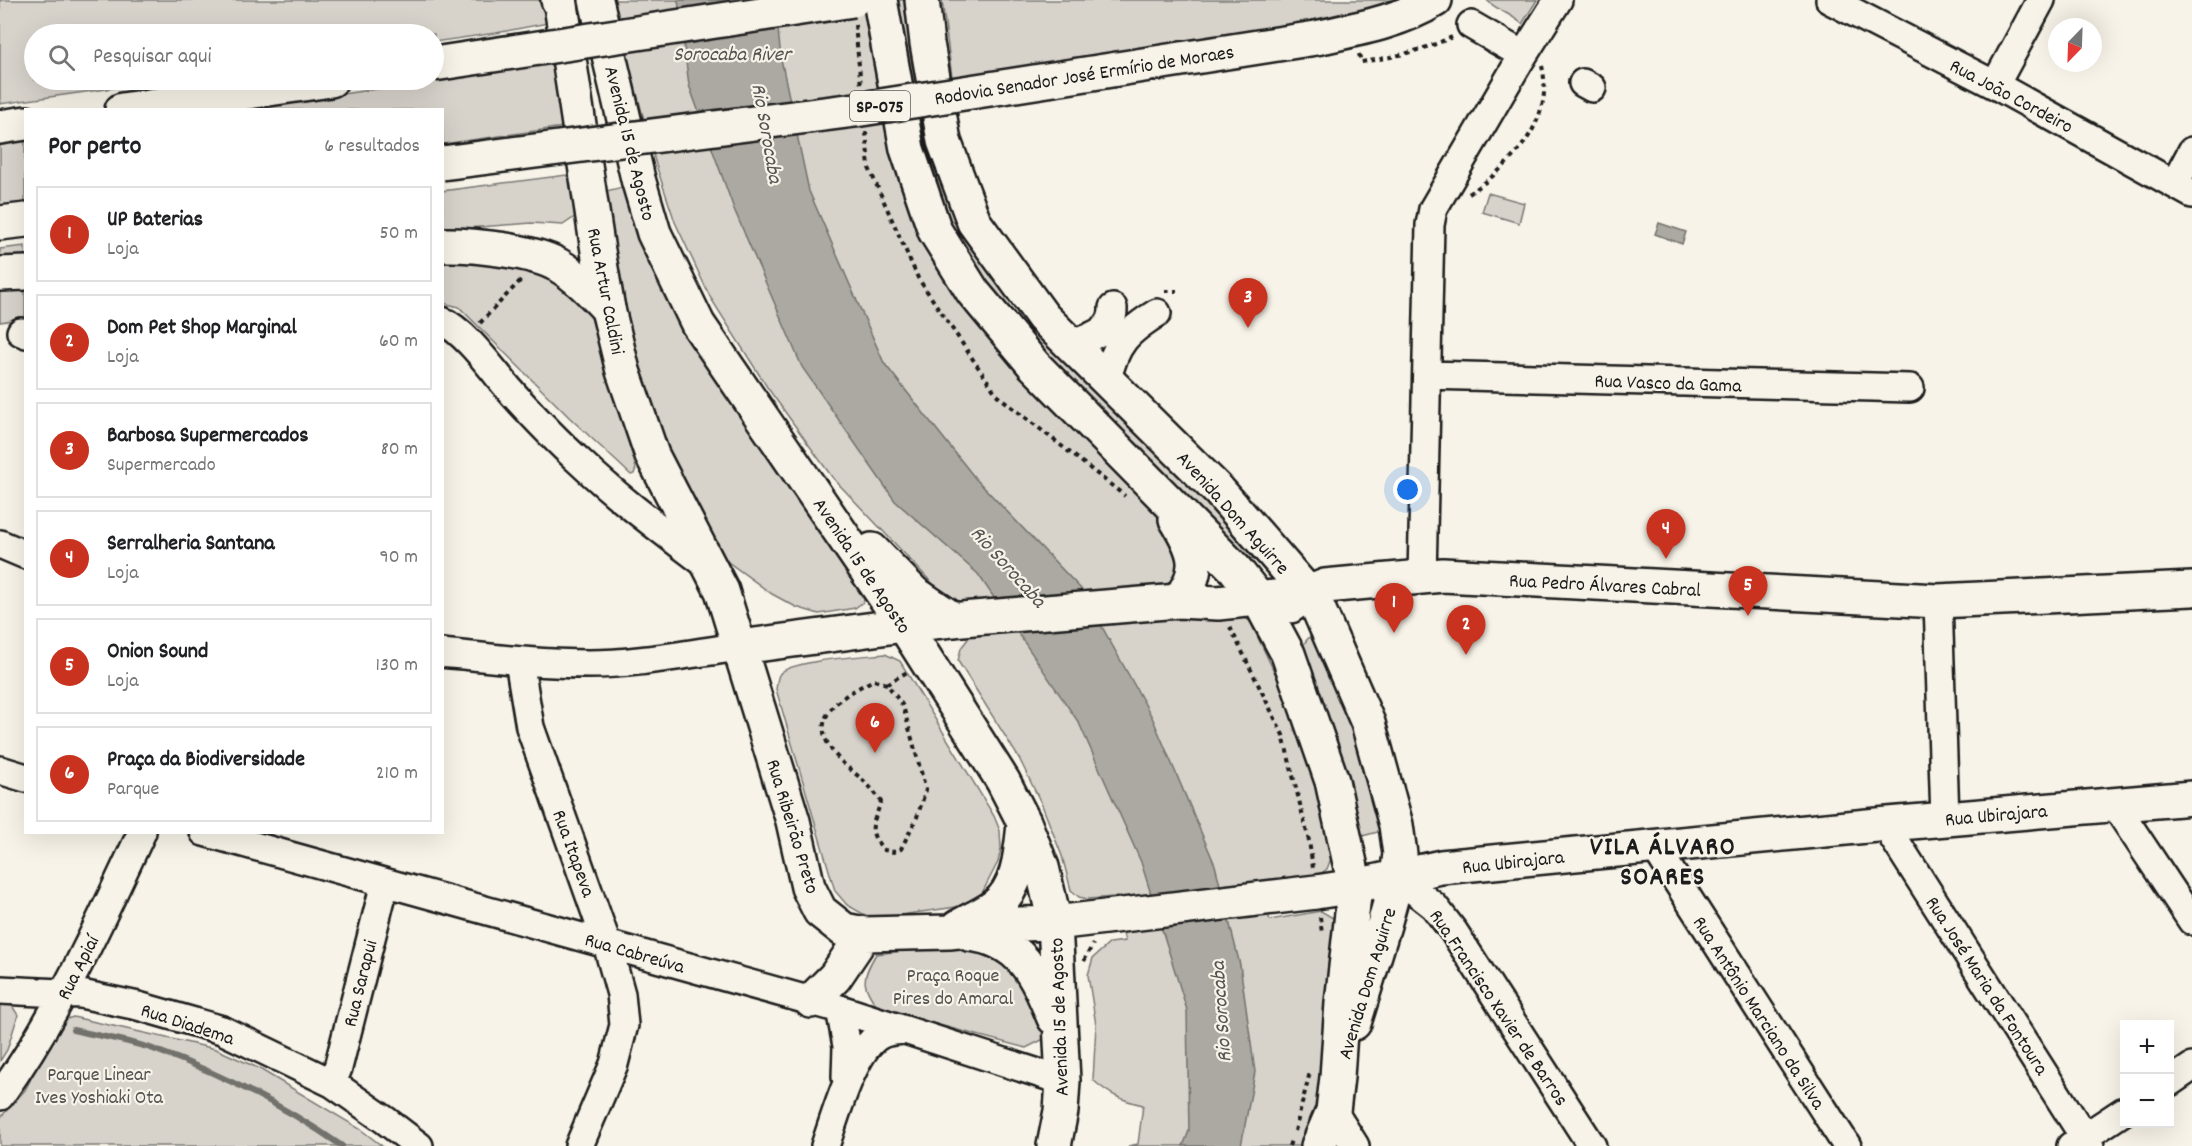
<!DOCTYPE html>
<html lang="pt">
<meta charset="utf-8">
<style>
:root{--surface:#fff;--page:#f6f6f6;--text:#202124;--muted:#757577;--line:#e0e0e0;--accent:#c8321e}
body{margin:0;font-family:Dekko,sans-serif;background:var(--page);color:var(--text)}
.controls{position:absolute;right:18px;bottom:18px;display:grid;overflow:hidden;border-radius:0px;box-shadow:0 6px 24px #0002}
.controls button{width:54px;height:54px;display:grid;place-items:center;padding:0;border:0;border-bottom:2px solid var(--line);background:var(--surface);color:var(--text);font:30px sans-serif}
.compass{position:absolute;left:2048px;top:18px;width:54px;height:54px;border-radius:50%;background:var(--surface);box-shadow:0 6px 24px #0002;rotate:203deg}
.you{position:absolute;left:1408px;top:490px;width:21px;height:21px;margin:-15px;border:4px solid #fff;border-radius:50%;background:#1a73e8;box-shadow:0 0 0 9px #1a73e833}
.badge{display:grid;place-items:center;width:39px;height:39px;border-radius:50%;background:var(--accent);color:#fff;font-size:20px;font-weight:700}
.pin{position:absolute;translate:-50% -50px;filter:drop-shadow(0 2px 3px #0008)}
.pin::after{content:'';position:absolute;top:32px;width:21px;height:18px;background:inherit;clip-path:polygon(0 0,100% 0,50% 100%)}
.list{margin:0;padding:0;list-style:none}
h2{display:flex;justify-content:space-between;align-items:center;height:78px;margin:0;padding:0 24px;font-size:26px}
h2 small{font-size:20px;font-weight:400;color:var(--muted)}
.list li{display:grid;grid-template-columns:39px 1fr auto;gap:18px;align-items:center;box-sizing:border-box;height:96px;margin:0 12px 12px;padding:0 12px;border:2px solid var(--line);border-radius:0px}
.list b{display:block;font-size:22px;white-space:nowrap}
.list p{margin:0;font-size:20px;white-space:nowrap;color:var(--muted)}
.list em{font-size:20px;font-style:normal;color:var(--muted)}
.icon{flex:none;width:33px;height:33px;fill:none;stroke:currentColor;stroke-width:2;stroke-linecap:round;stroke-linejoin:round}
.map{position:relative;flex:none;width:2192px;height:1146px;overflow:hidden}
.search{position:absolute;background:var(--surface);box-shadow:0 6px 24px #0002;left:24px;top:24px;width:420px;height:66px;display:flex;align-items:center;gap:15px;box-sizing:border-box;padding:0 21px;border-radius:33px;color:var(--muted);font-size:22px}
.panel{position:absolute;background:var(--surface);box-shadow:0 6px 24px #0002;left:24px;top:108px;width:420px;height:726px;border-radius:0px}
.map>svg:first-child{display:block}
.green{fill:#d7d3cb;stroke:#7a7874;stroke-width:1.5}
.water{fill:#aca9a2;stroke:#72716c;stroke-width:1.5}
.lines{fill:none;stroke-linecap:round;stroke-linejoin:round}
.stream{stroke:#72716c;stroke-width:6}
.minor-casing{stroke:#1c1c1c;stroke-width:32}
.major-casing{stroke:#1c1c1c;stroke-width:38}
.highway-casing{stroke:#1c1c1c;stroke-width:38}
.path{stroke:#1c1c1c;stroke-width:4;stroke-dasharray:4.5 4.5;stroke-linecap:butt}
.minor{stroke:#f7f3e8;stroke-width:27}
.major{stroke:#f7f3e8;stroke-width:33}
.highway{stroke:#f7f3e8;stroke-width:33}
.highway-bridge-casing{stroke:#1c1c1c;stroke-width:38;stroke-linecap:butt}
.highway-bridge{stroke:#f7f3e8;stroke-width:33}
.labels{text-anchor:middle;stroke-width:4.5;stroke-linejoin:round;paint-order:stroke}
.shield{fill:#f7f3e8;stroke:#5e5c59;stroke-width:1.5}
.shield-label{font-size:18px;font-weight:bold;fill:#1c1c1c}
.street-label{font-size:20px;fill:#1c1c1c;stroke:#f7f3e8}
.park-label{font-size:20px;fill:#545351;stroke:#f7f3e8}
.water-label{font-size:21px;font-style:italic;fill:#565452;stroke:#f7f3e8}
.district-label{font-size:26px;font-weight:bold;letter-spacing:1.5px;fill:#1c1c1c;stroke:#f7f3e8}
</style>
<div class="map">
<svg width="2192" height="1146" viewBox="0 0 2192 1146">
<rect width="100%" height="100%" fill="#f7f3e8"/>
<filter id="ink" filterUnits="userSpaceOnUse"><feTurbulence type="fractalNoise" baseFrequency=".0167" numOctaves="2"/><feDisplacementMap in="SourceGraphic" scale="12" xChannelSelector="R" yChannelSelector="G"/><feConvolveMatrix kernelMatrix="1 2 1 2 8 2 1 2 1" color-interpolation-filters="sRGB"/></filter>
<g filter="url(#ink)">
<path class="green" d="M0,0h539l9,23 -52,10 -62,9v-8h-400v46h137l-171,24z
M612,0h252l11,65 28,114 265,340 16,59 46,32 20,11 54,113 28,122 -5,13 -7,5 -63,10 13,36 51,-9 12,7 4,22 -12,124 -11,54 -10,28h-176l10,-2 5,-39c-22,-5 -33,-10 -50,-25l3,-55 -8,-50 5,-17 17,-15 15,-2 -12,-44 -25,2 -9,-2 -8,-7 -9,-34 -20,-51 -23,-47 -61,-97 3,-13 13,-17 -24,-29 -118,-125 -65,-90 -57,-90 -35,-75 -19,-57z
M892,0h24l50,218 293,337 -11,5 -211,-208 -88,-120 -33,-96z
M942,0h461l-13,7 -48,6 -41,10 -349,54z
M1487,0h50l-15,24c-10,-10 -28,-15 -35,-24z
M563,62l7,64 -127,18 -1,-34h-210z
M25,139v65l-25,3v-64z
M574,174l2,42 -13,9 -32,-2 -88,7 -1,-39z
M627,186l239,409 -3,7 -8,6 -36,6 -23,-7 -24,-13 -55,-40 -39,-73 -54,-149 -22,-140z
M1488,193l36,10 -5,20 -37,-11z
M25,246v16l-25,2v-15z
M442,256l96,11 50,40 48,161 -2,6 -3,1 -61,-57 -111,-111 -16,-4z
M25,284v34l-25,4v-36z
M1321,632l69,197 -32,8 -56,-187c2,-9 9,-17 19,-18z
M885,654l15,7 94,155 6,15 1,18 -3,13 -16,31 -19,13 -91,13 -25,-14 -12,-14 -59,-202c1,-4 1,-10 3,-14 8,-15 88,-19 106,-21z
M960,944l50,24 33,49 1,22 -18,9 -147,-39c-18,-24 -18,-30 -3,-55z
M0,998h7l11,17 -11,35 -7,11z
M73,1017l143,32 42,19 102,61 22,17h-382v-28l25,-28 34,-65 5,-5z"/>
<path class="water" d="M678,0h97l6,59 28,132 75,172 91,115 106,111 71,128 63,148 25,100 15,107 -14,74h-58l6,-15 -2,-121 -46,-148 -62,-139 -101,-149 -83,-73 -93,-134 -68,-158 -45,-124z
M1659,223l27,9 -4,12 -27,-10z"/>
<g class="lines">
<path class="stream" d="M73,1030c26,6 55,10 80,19 67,24 131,57 189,97"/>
<defs>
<path id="minor" d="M1830,0l165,85 197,109
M1471,25l52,30
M1583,83l9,5
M1995,85l46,-85
M2175,183l17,-32
M442,321c25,11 54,54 73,75 20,22 42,45 64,65 40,38 85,71 128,104
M21,332l5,2
M1070,345c19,-8 44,-13 43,-37
M1427,375l483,13
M1107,380c8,-37 20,-48 50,-67
M0,544l26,11
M1422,577l8,-352 3,-16 86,-147 39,-62
M1938,601l7,218
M442,653c49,5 98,11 147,11 50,0 101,-11 151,-17
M519,661l11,66 77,217 14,50 3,31 -10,39 -35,82
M0,770l26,8
M2115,805l77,116
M1888,824l5,13 197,309
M204,832l636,177 223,72
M1655,847l192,299
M1397,877l37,29 20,26 138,214
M0,990l81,4 57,12 84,24 110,53 53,37 34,26
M840,1009l7,37 -1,31
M2170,1082l22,-15
M332,1083l6,-15 47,-185
M0,1096c59,-82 99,-173 142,-264
M1333,1111l22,35
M825,1146c10,-28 29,-100 57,-112 7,-3 16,-3 23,-4
M2071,1146l53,-35"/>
<path id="major" d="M558,0l3,5 37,246 10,58 15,62 29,84 70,136 71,230 15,66 12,24 24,19 20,4 85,-2 71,-8 35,-1 261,-31 39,-6 86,-19 447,-43 304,-26
M596,0l42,179 16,54 44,91 206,301 99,156 21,41 18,45 13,56 8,158 -2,30 -7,35
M880,0l27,149 28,82 38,61 61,73 201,204 23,29 30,56 44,127 23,105 -13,117 -5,74 -4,34 -15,35
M922,0l5,43 17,98 30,81 69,95 176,174 89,102 10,15 50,115 28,102 4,29 -3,23 -13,48 -30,98
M1176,519c19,31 28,51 2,82
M872,550l42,43 40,27
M1290,606l18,-13 17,-7 118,-11 495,26 254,-12
M740,647l164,-22 58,-6 216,-18 40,2 57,-6
M958,927c12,-7 26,-13 37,-21 24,-18 26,-54 29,-82
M969,934c52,5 67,41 85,84
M811,1001l24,-24 29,-43"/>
<path id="highway" d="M1316,38c41,-9 83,-16 119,-38
M122,110l209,-30
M0,127l26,-4
M0,223l26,-3
M442,245c29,-1 91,6 116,20 19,11 35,28 50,44
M0,274l26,-1"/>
</defs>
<use href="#minor" class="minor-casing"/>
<use href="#major" class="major-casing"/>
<use href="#highway" class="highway-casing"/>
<path class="path" d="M855,25l6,61
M1359,54l2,8c31,-4 63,-12 91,-25
M866,132l3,36 49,110 79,117 128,101
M1469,194c42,-29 86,-72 73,-128
M1165,291h12
M480,323l42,-44
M1230,627l53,108 26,106 4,27
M874,680l13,4 16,22 23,84 -9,27 -16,32 -7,3 -10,-2c-18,-20 -11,-25 -3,-48 -10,-17 -22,-25 -36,-37 -45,-42 -11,-66 29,-85z
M887,684l20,-12
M1320,917l2,16
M1084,961l9,-17
M1295,1131l15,-59
M1289,1146l3,-8"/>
<use href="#minor" class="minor"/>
<use href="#major" class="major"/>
<use href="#highway" class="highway"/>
<defs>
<path id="highway-bridge" d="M434,64l419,-64
M442,163l413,-53 461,-72"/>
</defs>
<use href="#highway-bridge" class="highway-bridge-casing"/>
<use href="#highway-bridge" class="highway-bridge"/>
</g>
</g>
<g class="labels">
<rect class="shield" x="850" y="91" width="60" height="30" rx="4.5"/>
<g class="shield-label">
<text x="880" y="112">SP-075</text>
</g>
<g class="street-label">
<text transform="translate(1084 74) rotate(-9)" y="7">Rodovia Senador José Ermírio de Moraes</text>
<text transform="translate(2012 95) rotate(28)" y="7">Rua João Cordeiro</text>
<text transform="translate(631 143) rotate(76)" y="7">Avenida 15 de Agosto</text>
<text transform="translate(607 291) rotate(79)" y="7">Rua Artur Caldini</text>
<text transform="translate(1668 382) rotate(2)" y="7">Rua Vasco da Gama</text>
<text transform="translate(1234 512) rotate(48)" y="7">Avenida Dom Aguirre</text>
<text transform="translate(863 565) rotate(56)" y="7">Avenida 15 de Agosto</text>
<text transform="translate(1605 584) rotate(3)" y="7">Rua Pedro Álvares Cabral</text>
<text transform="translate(1996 814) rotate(-5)" y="7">Rua Ubirajara</text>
<text transform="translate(794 826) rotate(73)" y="7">Rua Ribeirão Preto</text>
<text transform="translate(575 853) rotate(70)" y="7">Rua Itapeva</text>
<text transform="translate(1513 861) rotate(-6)" y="7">Rua Ubirajara</text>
<text transform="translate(635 952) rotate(16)" y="7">Rua Cabreúva</text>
<text transform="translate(77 967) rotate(-63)" y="7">Rua Apiaí</text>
<text transform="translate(359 983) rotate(-76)" y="7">Rua Sarapui</text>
<text transform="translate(1366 983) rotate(-73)" y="7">Avenida Dom Aguirre</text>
<text transform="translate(1988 985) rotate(57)" y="7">Rua José Maria da Fontoura</text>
<text transform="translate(1500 1007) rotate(56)" y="7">Rua Francisco Xavier de Barros</text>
<text transform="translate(1760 1012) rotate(57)" y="7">Rua Antônio Marciano da Silva</text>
<text transform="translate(1058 1017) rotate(-92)" y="7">Avenida 15 de Agosto</text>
<text transform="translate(188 1023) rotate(18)" y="7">Rua Diadema</text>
</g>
<g class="park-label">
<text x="953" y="981">Praça Roque<tspan x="953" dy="23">Pires do Amaral</tspan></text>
<text x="99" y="1080">Parque Linear<tspan x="99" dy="23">Ives Yoshiaki Ota</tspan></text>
</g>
<g class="water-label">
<text x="732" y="60">Sorocaba River</text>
<text transform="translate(768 133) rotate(80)" y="7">Rio Sorocaba</text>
<text transform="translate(1009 566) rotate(48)" y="7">Rio Sorocaba</text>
<text transform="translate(1220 1012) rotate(-94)" y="7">Rio Sorocaba</text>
</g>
<g class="district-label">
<text x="1663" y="854">VILA ÁLVARO<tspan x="1663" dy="30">SOARES</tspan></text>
</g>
</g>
</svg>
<div class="controls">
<button>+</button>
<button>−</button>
</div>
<svg class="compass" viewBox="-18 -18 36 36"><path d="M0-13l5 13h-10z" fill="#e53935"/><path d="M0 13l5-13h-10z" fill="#757577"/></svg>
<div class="you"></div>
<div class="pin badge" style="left:1394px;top:633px">1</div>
<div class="pin badge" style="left:1466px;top:655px">2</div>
<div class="pin badge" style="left:1248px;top:328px">3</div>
<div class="pin badge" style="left:1666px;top:559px">4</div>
<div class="pin badge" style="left:1748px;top:616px">5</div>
<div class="pin badge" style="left:875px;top:753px">6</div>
<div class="search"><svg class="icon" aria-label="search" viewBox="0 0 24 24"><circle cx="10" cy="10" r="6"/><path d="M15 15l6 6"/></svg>Pesquisar aqui</div>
<section class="panel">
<h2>Por perto<small>6 resultados</small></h2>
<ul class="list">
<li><span class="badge">1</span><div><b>UP Baterias</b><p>Loja</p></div><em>50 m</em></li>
<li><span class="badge">2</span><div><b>Dom Pet Shop Marginal</b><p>Loja</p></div><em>60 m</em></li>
<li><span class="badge">3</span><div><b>Barbosa Supermercados</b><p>Supermercado</p></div><em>80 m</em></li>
<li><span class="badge">4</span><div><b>Serralheria Santana</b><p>Loja</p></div><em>90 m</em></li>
<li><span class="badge">5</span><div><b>Onion Sound</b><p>Loja</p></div><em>130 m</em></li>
<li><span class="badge">6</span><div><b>Praça da Biodiversidade</b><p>Parque</p></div><em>210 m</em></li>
</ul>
</section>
</div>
